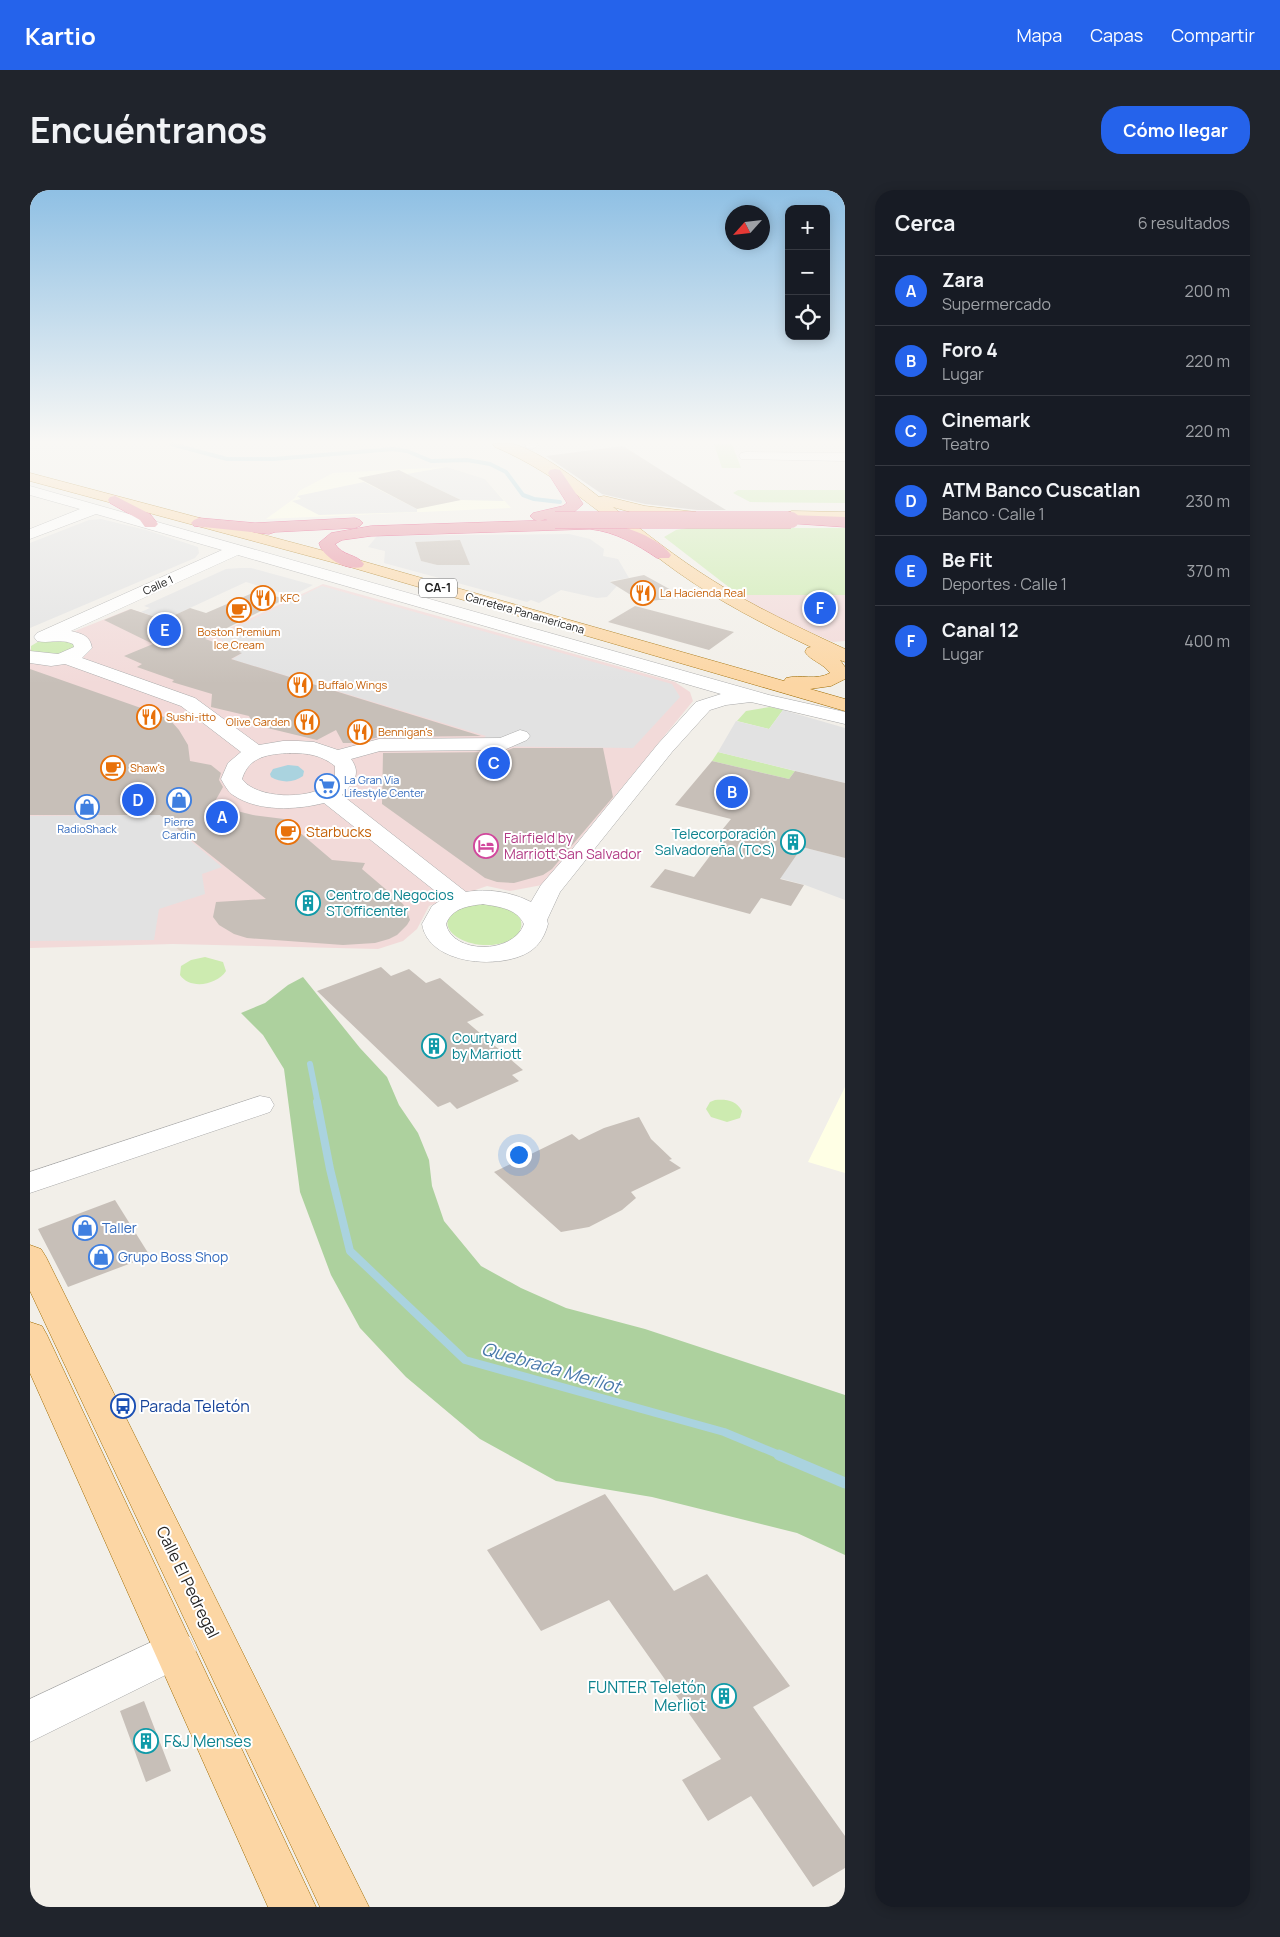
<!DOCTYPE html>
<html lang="es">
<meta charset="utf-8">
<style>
:root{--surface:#171b24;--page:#20242c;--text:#f1f3f6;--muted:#9ea1a6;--line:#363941;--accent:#2563eb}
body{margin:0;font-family:Manrope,sans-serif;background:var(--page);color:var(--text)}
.controls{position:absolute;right:15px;top:15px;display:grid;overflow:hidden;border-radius:10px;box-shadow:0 2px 12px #0003}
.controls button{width:45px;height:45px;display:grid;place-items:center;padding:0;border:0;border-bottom:1px solid var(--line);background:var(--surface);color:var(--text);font:25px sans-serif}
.compass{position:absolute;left:695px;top:15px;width:45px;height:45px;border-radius:50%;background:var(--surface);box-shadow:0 2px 12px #0003;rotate:243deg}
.you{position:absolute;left:488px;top:964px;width:18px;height:18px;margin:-12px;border:4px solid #fff;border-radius:50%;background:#1a73e8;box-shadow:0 0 0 8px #1a73e833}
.badge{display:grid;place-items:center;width:32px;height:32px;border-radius:50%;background:var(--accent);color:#fff;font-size:16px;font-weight:700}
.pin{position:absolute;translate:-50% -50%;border:2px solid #fff;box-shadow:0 1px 5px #0006}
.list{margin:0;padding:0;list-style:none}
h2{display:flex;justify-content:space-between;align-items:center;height:65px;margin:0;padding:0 20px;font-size:21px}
h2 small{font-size:16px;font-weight:400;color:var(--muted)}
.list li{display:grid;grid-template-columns:32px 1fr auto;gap:15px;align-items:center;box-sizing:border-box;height:70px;padding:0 20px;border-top:1px solid var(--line)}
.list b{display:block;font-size:19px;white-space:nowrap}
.list p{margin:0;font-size:16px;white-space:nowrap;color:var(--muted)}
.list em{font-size:16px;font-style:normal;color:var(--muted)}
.icon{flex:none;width:28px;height:28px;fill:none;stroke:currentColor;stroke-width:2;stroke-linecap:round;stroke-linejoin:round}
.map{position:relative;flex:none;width:815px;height:1717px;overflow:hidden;border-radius:20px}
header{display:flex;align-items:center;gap:30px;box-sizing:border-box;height:70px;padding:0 25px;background:var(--accent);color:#fff}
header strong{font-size:24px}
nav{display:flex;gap:28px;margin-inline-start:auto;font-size:18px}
.intro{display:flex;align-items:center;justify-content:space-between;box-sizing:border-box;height:120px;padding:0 30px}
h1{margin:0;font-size:35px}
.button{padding:12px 22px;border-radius:20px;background:var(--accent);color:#fff;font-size:18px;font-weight:700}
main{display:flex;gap:30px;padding:0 30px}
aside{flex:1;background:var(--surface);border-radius:20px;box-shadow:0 2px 12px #0003}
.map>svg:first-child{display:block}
.commercial{fill:#f2dad9}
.education{fill:#ffffe5}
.grass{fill:#cdebb0}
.forest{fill:#add19e}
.parking{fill:#e2e2e2;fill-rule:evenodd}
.water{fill:#aad3df}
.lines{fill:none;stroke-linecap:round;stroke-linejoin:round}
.stream-far3{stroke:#aad3df;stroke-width:4}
.stream-far2{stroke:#aad3df;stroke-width:6}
.stream-far1{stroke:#aad3df;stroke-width:8}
.stream{stroke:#aad3df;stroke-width:11}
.building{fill:#c7bfb8}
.minor-casing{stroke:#a9a9a9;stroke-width:1}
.major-casing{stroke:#a06b00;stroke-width:1}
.highway-casing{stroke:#dc2a67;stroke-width:1}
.minor{fill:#fff;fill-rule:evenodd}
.major{fill:#fcd6a4;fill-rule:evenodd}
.highway{fill:#e892a2;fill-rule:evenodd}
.highway-bridge-casing{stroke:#dc2a67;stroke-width:17;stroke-linecap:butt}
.highway-bridge{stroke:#e892a2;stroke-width:16}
.labels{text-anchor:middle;stroke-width:4;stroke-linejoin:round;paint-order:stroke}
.far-street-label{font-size:11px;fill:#222;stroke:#fff}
.far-food-label{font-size:11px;fill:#c56008;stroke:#fff;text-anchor:start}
.far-shop-label{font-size:11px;fill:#366cbe;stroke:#fff}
.shield{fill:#fff;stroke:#646464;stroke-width:1}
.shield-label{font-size:12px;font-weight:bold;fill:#222}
.food-label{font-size:14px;fill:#c56008;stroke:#fff;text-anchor:start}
.culture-label{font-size:14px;fill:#0d838f;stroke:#fff;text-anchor:start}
.hotel-label{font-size:14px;fill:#b23c85;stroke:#fff;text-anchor:start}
.shop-label{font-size:14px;fill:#366cbe;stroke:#fff;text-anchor:start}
.near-transit-label{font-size:16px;fill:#164399;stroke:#fff;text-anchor:start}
.near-street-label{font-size:16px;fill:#222;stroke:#fff}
.near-culture-label{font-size:16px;fill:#0d838f;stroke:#fff;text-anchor:end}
.near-water-label{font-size:18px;font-style:italic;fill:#4a7aab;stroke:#fff}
</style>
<header>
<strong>Kartio</strong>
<nav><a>Mapa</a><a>Capas</a><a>Compartir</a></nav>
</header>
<div class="intro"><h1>Encuéntranos</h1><a class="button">Cómo llegar</a></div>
<main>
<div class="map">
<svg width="815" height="1717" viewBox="0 0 815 1717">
<rect width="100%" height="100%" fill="#f2efe9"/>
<path class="commercial" d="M293,394l352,98 15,10 3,9 -151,184 -32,6 -23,-5 -58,20 -12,23 -14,12 -25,8 -205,-5 -143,4v-299l100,-40 85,26z
M709,405h106v46l-12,1 -66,-29z"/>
<path class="education" d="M417,277l38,12 26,29 -245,11 29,-21 4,-7 34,-18z
M815,897v86l-37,-11z"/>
<path class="grass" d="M684,254h18l9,24h-19z
M708,300h107v13l-95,-1 -17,-9z
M657,338h158v67h-106l-75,-58 12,-7z
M11,450h29l6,8 -14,7 -31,-3v-6z
M740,517l13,3 -14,19 -32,-8 9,-10z
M688,562l77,19 -6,8 -77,-18z
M445,714c11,0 25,1 35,5 18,9 13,27 -4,33 -40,14 -91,-23 -31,-38z
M175,767l18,5 3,9c-9,14 -36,19 -46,4l1,-9 10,-6z
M685,910c11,-1 21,0 27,11l-2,7 -13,4 -16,-5 -5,-8 4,-7z"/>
<path class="forest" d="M273,787l57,71 27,29 12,28 19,28 11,27 3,26 12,35 37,45 40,22 45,20 79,21 200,66v160l-48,-22 -145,-36 -96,-16 -76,-42 -74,-62 -46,-49 -29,-53 -31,-83 -16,-123 -21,-34 -22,-22 24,-10 23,-18z"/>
<path class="parking" d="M417,277l38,12 19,22 -43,-1 -54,-26z
M334,292l53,27v3l-98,3 -27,-14 9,-2 -4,-3z
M71,329l45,11 52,17 1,6 -4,5 -165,70v-85l59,-23z
M539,344l21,5 14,10 -1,7 15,3 11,19 -19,3 7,5 -10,11 -10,1 -36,-8 -22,13 -8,-3 -4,2 -143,-39 1,-12 -17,-4 9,-11zM430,350l9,25h-32l-16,-4 -6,-19z
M211,378h10l62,17 -21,11 -46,-14 -82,38 -23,-8 9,-4 -6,-2 82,-37z
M292,396l350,98 8,13 -47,51 -157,-2 10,-10 -249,-75 -5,-2 9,-5 -2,-2 2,-1 -20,-7 3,-2 -6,-6z
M753,520l62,18v55l-127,-31 18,-31 33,8z
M130,625l62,52 -20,7 3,20 -46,15 -5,31 -124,1v-125z
M772,657l43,11v42l-40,-15 -41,-11z"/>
<path class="water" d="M258,575l10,1 6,5 -1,5c-9,7 -22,7 -32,1l-1,-3 3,-5z"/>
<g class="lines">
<path class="stream-far3" d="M141,254l56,15h47l119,-10 14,2 24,10 36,-1 23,4 16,8 17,23 11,4 26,3"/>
<path class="stream-far2" d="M280,874l8,40"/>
<path class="stream-far1" d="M287,912l13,67 20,82 115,109 259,72 58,24"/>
<path class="stream" d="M749,1265l66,28"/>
</g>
<path class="building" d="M593,256l41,26 62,38h-29l-52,-6 -43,-10 -56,-38z
M369,280l8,4 54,26 -44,9 -59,-31z
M430,350l10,25h-33l-16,-4 -6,-19z
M614,385l40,22 -42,5 -32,-20z
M227,401l28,8 -80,40 36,12 -2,1 3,1 -11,6 250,77 -102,1 -23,6h-13l-7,-13 -19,10 -58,-14 -8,-6 -2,-4 -38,-9 1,-13 -40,-12 2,-2 -37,-13 5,-3 -18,-8 29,-12 -49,-24 27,-11 33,11 26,-12 16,5z
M605,416l99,26 -25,18 -101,-28z
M0,479l128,45 13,7 8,9 9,15 2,16 21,4 10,8 -2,7 4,7 -10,18 40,10 31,4 48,41 33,3 -3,6 41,35 4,7 3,9 -3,5 -10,10 -8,4 -14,4 -32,2 -96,-7 -13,-4 -15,-9 -6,-8 3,-15 50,-3 -106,-84h-130z
M483,558h90l10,49 -61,72 -9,6 -29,8 -17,-1 -12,-4 -103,-74 1,-51 121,-1z
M682,571l77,18 6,-8 50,12v75l-43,-11 -22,32 24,6 -13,21 -30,-8 -11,16 -100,-27 15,-18 29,8 34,-45 -6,-2 9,-11 -56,-14z
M351,777l10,9 18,-7 17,14 14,-5 44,37 -17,7 56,48 -11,5 7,6 -62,28 -7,-7 -12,5 -121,-116z
M609,927l12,22 21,20 -3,1 12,8 -50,24 5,6 -14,12 -33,17 -28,5 -67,-60 78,-38 7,6 25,-12z
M85,1010l35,56 -82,31 -30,-58z
M575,1304l69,97 33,-17 83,112 -37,21 92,129v32l-32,19 -62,-91 -43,25 -26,-41 39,-21 -112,-159 -68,31 -54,-81z
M114,1511l27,70 -25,11 -26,-71z"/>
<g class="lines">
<defs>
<path id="minor" d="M495,254h14v1l-7,4 -5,-1z
M716,262l99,1v8l-104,-2 -2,-3 2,-3z
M0,296l739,209 76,17v12l-94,-22 -25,3 -16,5 -38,42 -112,140 -13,28 1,4c-3,11 -8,21 -19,28 -29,18 -101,13 -107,-28l10,-18 12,-8 -120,-95c-28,7 -66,9 -91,-8 -5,-3 -9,-11 -12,-16l7,-16 13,-11 -60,-46 -116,-42 -14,2 -21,-3v-12l28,3 16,-7 -1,-3c-12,-6 -24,0 -36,-3l-3,-4 3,-4 185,-83 -126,-36 -66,25v-10l50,-20 -50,-14zM208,365l483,139 -25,8 -38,42 -84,103 -33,38 -10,17c-19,-10 -44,-14 -65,-10l-124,-97c11,-12 20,-21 9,-36l29,-8 124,-1 23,-10 3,-4 -3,-4 -7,-2 -20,8 -121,1 -41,11 -24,-8 -16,-1h-15l-24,4 -64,-47 -113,-40 10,-10c-2,-13 -10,-14 -21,-17zM260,563c18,0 31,2 45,13v10c-2,3 -5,7 -8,9 -18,15 -71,14 -85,-6 7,-23 27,-25 48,-26zM453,714c16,3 33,4 41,20 -11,31 -72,30 -78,0 6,-16 22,-18 37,-20z
M230,906l10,2 4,7 -4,7 -240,81v-21z
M145,1441l15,6 6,13 -6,13 -160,79v-43z"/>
<path id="major" d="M463,254c6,0 14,-1 20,0 26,7 65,36 86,53l5,-1 41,10 51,6 3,3 -3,3 -5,2 -47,-4 -31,-9c32,26 64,51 99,73 42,27 88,48 133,69v13l-5,-2 5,7v12l-14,7 -21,3 35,10v12l-495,-144 -320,-86v-8l332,88 422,120 2,-3c15,-4 30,3 44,-5 -7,-10 -19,-12 -25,-21l2,-4 4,-1c-46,-22 -93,-46 -135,-76 -60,-43 -112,-95 -181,-124z
M762,321l53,1v10l-58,-3 -3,-3 3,-3z
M0,1055l11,4 5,8 323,650h-49l-290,-616z
M0,1132l12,4 5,9 269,572h-48l-238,-534z"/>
<path id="highway" d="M525,279l5,1 23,34 -10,9 -35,8 -5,-2 -3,-3 3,-3 30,-7 4,-3 -19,-30 2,-3z
M85,306l35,18 8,10 -3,3h-10l-5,-7 -30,-17 -2,-3 2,-3z
M761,325l54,2v10l-59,-4 -3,-3 3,-3z
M169,328l56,5 100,-5 5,2 3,3 -3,3 -5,2 -80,4 -6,2 -75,-8 -3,-3 3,-3z
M560,329c23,3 67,16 81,36l-2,3h-12c-21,-14 -41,-26 -67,-29l-219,7 -29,4 -7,4c7,12 22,10 29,20l-2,3c-15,4 -39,-9 -43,-24l12,-10 40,-7z"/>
</defs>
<use href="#minor" class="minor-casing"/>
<use href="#major" class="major-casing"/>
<use href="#highway" class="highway-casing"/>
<use href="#minor" class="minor"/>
<use href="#major" class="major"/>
<use href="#highway" class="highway"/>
<defs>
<path id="highway-bridge" d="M525,330h236"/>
</defs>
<use href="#highway-bridge" class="highway-bridge-casing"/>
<use href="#highway-bridge" class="highway-bridge"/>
</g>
<linearGradient id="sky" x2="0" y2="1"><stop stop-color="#8fc0e4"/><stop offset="0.51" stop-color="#f9f8f5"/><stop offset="1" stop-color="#f9f8f5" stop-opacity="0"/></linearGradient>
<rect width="815" height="494" fill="url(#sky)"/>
<defs>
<symbol id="restaurant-ring" viewBox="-11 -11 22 22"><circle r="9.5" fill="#fff" stroke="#e8710a" stroke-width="1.5"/><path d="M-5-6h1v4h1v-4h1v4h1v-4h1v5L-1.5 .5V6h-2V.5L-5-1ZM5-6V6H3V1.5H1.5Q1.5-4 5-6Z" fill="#e8710a"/></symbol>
<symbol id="cafe-ring" viewBox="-11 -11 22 22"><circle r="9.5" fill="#fff" stroke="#e8710a" stroke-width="1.5"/><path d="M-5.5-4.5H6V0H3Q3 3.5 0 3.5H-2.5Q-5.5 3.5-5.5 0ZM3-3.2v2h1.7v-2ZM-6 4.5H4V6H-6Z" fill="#e8710a"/></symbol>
<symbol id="supermarket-ring" viewBox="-11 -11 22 22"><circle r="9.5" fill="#fff" stroke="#3f7fe0" stroke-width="1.5"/><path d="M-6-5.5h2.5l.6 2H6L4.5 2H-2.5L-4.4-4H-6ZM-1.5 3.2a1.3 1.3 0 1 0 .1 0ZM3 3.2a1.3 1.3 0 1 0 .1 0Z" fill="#3f7fe0"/></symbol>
<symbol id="shop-ring" viewBox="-11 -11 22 22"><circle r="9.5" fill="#fff" stroke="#3f7fe0" stroke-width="1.5"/><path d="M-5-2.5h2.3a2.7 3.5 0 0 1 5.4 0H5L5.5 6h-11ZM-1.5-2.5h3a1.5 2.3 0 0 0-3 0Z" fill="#3f7fe0"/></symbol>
<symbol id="building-ring" viewBox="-11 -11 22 22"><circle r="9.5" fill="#fff" stroke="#0f9aa8" stroke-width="1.5"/><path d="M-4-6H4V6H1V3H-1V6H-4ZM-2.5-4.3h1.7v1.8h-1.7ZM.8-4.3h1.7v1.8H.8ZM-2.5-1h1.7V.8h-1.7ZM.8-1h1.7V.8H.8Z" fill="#0f9aa8"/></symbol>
<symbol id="hotel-ring" viewBox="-11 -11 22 22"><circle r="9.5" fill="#fff" stroke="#d1479c" stroke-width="1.5"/><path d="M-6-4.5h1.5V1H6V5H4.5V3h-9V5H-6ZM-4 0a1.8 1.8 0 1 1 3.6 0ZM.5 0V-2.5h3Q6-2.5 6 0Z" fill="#d1479c"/></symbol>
<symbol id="bus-ring" viewBox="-11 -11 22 22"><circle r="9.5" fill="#fff" stroke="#1a4fb4" stroke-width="1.5"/><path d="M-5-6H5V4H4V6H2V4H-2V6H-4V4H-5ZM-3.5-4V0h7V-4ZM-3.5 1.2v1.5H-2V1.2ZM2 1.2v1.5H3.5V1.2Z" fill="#1a4fb4"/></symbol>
</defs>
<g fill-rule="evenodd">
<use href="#restaurant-ring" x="599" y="389" width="28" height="28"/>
<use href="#restaurant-ring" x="219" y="394" width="28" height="28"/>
<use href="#cafe-ring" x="195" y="406" width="28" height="28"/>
<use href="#restaurant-ring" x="256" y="481" width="28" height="28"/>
<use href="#restaurant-ring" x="105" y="513" width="28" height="28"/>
<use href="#restaurant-ring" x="263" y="518" width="28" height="28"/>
<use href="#restaurant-ring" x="316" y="528" width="28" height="28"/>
<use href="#cafe-ring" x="69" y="564" width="28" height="28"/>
<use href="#supermarket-ring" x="283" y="582" width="28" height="28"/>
<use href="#shop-ring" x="135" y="596" width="28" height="28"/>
<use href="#shop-ring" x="43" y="603" width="28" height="28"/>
<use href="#cafe-ring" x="244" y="628" width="28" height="28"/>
<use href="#building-ring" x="749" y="638" width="28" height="28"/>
<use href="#hotel-ring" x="442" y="642" width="28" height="28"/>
<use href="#building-ring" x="264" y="699" width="28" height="28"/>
<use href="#building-ring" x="390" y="842" width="28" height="28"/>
<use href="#shop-ring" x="41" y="1024" width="28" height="28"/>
<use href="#shop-ring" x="57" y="1053" width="28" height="28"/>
<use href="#bus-ring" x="79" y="1202" width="28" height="28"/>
<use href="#building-ring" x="680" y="1492" width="28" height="28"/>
<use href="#building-ring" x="102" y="1537" width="28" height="28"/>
</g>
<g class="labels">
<g class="far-street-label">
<text transform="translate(128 395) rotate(-24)" y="4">Calle 1</text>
<text transform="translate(495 423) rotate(16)" y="4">Carretera Panamericana</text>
</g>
<g class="far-food-label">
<text x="630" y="407">La Hacienda Real</text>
<text x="250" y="412">KFC</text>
<text x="209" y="446" text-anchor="middle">Boston Premium<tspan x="209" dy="13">Ice Cream</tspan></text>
<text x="288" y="499">Buffalo Wings</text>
<text x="136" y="531">Sushi-itto</text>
<text x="260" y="536" text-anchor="end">Olive Garden</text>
<text x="348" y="546">Bennigan's</text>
<text x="100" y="582">Shaw's</text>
</g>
<g class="far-shop-label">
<text x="314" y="594" text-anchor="start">La Gran Via<tspan x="314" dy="13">Lifestyle Center</tspan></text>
<text x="149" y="636">Pierre<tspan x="149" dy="13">Cardin</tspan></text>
<text x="57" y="643">RadioShack</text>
</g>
<rect class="shield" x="389" y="388.5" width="38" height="19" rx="4"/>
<g class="shield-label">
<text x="408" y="402">CA-1</text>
</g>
<g class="food-label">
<text x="276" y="647">Starbucks</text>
</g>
<g class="culture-label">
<text x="746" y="649" text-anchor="end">Telecorporación<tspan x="746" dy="16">Salvadoreña (TCS)</tspan></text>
<text x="296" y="710">Centro de Negocios<tspan x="296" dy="16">STOfficenter</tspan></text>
<text x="422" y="853">Courtyard<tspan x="422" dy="16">by Marriott</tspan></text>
</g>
<g class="hotel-label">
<text x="474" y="653">Fairfield by<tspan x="474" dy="16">Marriott San Salvador</tspan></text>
</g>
<g class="shop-label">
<text x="72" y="1043">Taller</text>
<text x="88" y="1072">Grupo Boss Shop</text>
</g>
<g class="near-transit-label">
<text x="110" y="1222">Parada Teletón</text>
</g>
<g class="near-street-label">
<text transform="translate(158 1392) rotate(64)" y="6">Calle El Pedregal</text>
</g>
<g class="near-culture-label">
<text x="676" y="1503">FUNTER Teletón<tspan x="676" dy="18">Merliot</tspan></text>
<text x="134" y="1557" text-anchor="start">F&amp;J Menses</text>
</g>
<g class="near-water-label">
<text transform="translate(521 1178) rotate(16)" y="6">Quebrada Merliot</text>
</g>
</g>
</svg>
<div class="controls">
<button>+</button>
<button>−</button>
<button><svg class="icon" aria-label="locate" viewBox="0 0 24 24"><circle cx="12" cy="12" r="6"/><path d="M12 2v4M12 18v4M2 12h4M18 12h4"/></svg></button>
</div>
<svg class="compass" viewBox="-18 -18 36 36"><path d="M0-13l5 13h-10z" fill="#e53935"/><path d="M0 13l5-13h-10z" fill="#9ea1a6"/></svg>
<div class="you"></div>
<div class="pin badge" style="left:192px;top:627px">A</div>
<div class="pin badge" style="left:702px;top:602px">B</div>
<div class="pin badge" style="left:464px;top:573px">C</div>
<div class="pin badge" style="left:108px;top:610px">D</div>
<div class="pin badge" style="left:135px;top:440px">E</div>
<div class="pin badge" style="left:790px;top:418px">F</div>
</div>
<aside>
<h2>Cerca<small>6 resultados</small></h2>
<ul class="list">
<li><span class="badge">A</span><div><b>Zara</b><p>Supermercado</p></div><em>200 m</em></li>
<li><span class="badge">B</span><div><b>Foro 4</b><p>Lugar</p></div><em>220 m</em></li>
<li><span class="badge">C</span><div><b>Cinemark</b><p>Teatro</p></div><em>220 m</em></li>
<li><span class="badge">D</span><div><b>ATM Banco Cuscatlan</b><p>Banco · Calle 1</p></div><em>230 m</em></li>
<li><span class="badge">E</span><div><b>Be Fit</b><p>Deportes · Calle 1</p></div><em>370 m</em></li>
<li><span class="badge">F</span><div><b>Canal 12</b><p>Lugar</p></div><em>400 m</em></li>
</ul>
</aside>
</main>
